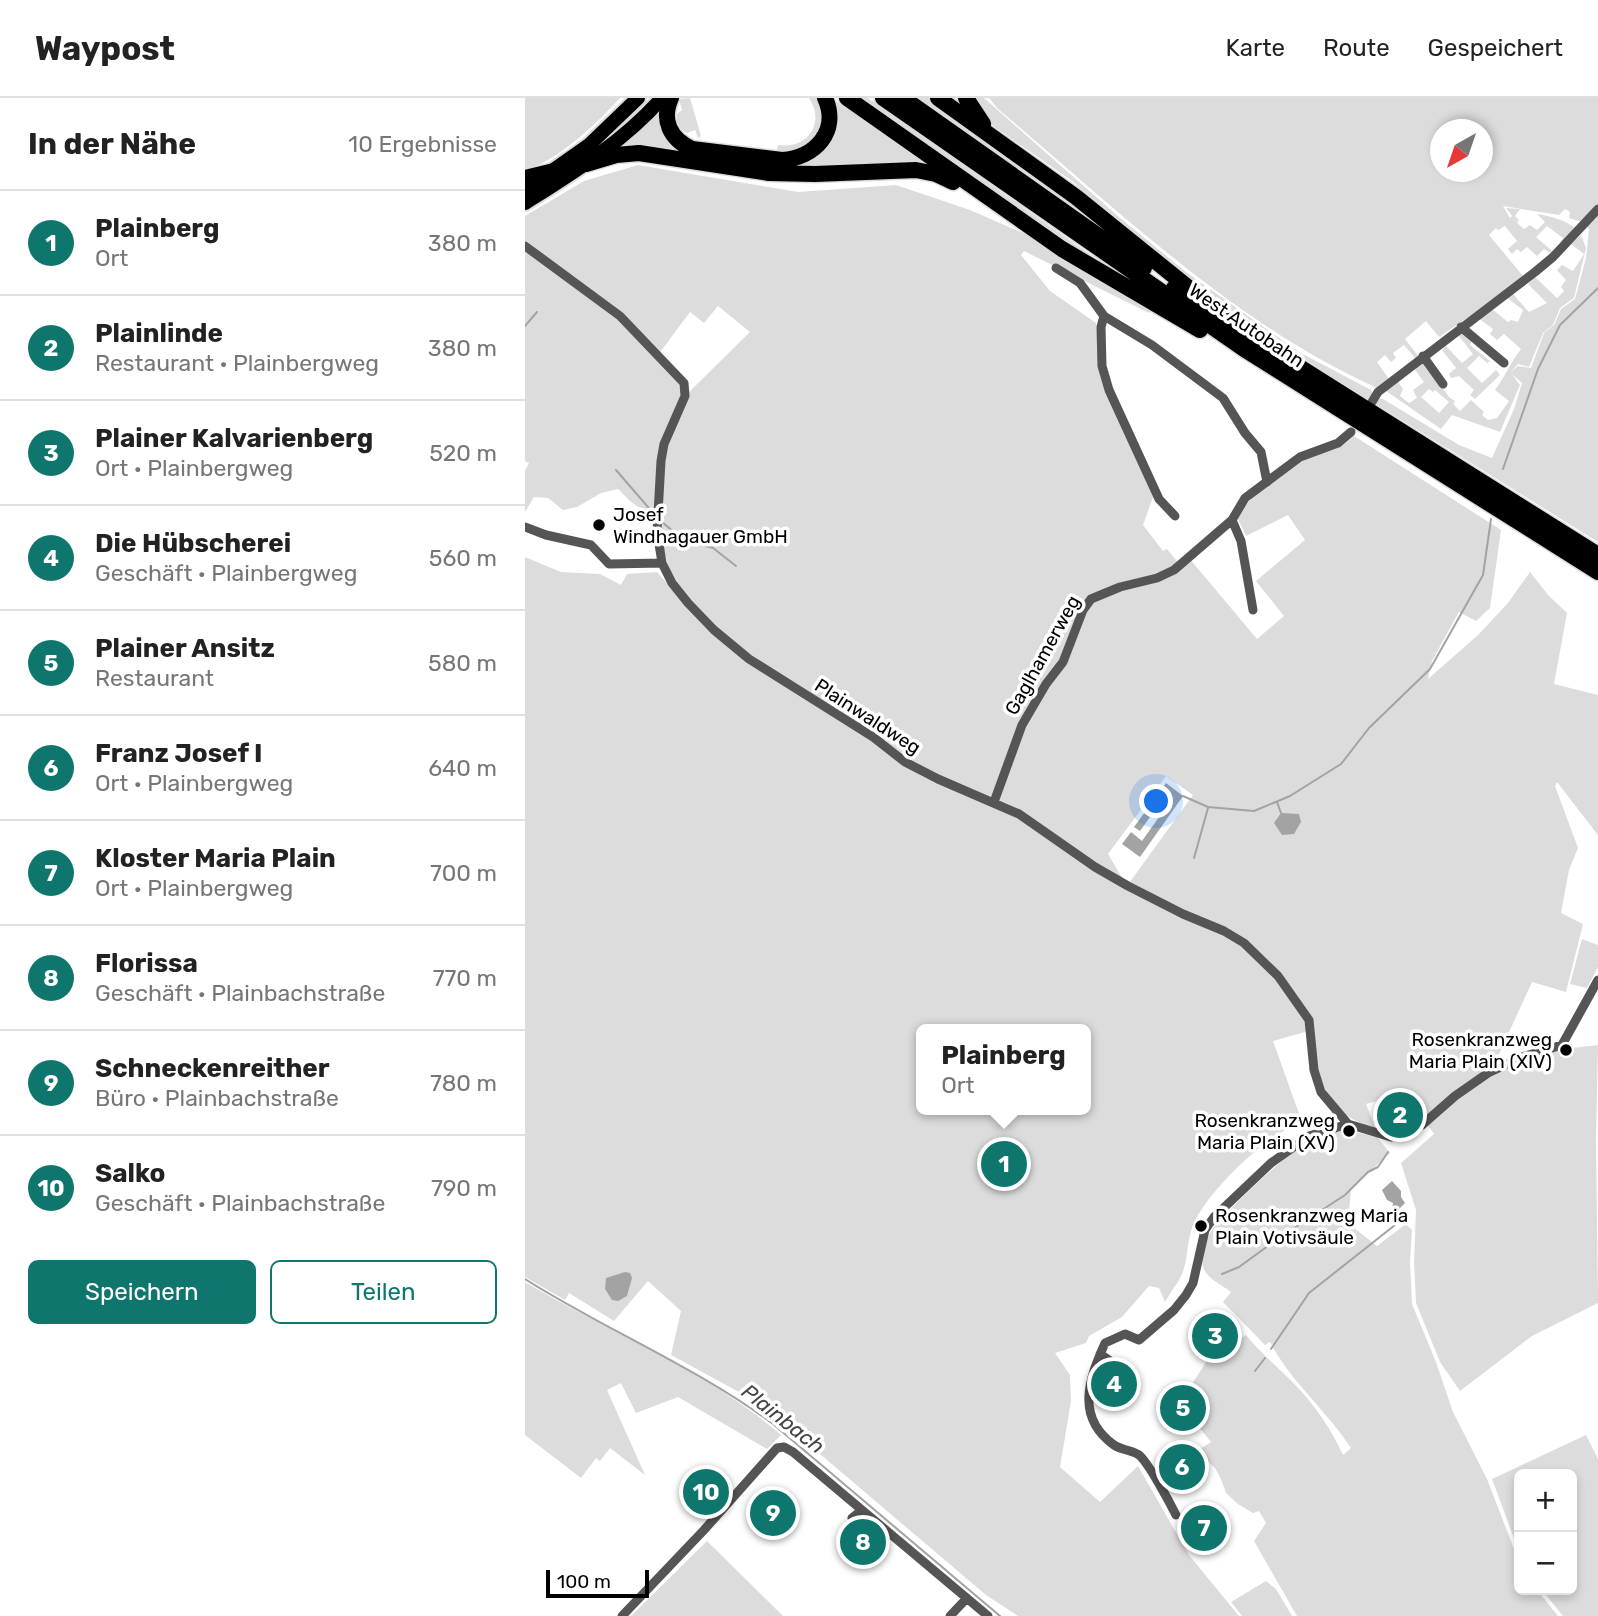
<!DOCTYPE html>
<html lang="de">
<meta charset="utf-8">
<style>
:root{--surface:#fff;--page:#f2f2f2;--text:#222;--muted:#767676;--line:#e0e0e0;--accent:#0f766e}
body{margin:0;font-family:Rubik,sans-serif;background:var(--page);color:var(--text)}
.controls{position:absolute;right:21px;bottom:21px;display:grid;overflow:hidden;border-radius:10px;box-shadow:0 4px 10px #0003}
.controls button{width:63px;height:63px;display:grid;place-items:center;padding:0;border:0;border-bottom:2px solid var(--line);background:var(--surface);color:var(--text);font:35px sans-serif}
.compass{position:absolute;left:905px;top:21px;width:63px;height:63px;border-radius:50%;background:var(--surface);box-shadow:0 4px 10px #0003;rotate:220deg}
.scale{position:absolute;left:21px;bottom:18px;width:103px;box-sizing:border-box;padding-left:7px;border:4px solid #000;border-top:0;font-size:19px;line-height:24px;white-space:nowrap;color:#000;-webkit-text-stroke:5px #fff;paint-order:stroke}
.you{position:absolute;left:632px;top:704px;width:24px;height:24px;margin:-18px;border:5px solid #fff;border-radius:50%;background:#1a73e8;box-shadow:0 0 0 10px #1a73e833}
.badge{display:grid;place-items:center;width:46px;height:46px;border-radius:50%;background:var(--accent);color:#fff;font-size:23px;font-weight:700}
.pin{position:absolute;translate:-50% -50%;border:4px solid #fff;box-shadow:0 2px 7px #0006}
.popup{position:absolute;left:391px;top:926px;width:175px;height:91px;box-sizing:border-box;display:grid;place-content:center;border-radius:10px;background:var(--surface);filter:drop-shadow(0 2px 5px #0005);font-size:23px;white-space:nowrap;color:var(--muted)}
.popup b{font-size:26px;color:var(--text)}
.popup::after{content:'';position:absolute;left:50%;top:100%;margin-left:-14px;border:14px solid transparent;border-top-color:var(--surface)}
.list{margin:0;padding:0;list-style:none}
h2{display:flex;justify-content:space-between;align-items:center;height:91px;margin:0;padding:0 28px;font-size:30px}
h2 small{font-size:23px;font-weight:400;color:var(--muted)}
.list li{display:grid;grid-template-columns:46px 1fr auto;gap:21px;align-items:center;box-sizing:border-box;height:105px;padding:0 28px;border-top:2px solid var(--line)}
.list b{display:block;font-size:26px;white-space:nowrap}
.list p{margin:0;font-size:23px;white-space:nowrap;color:var(--muted)}
.list em{font-size:23px;font-style:normal;color:var(--muted)}
.actions{display:flex;gap:14px;padding:21px 28px}
.actions a{flex:1;padding:16px 0;border:2px solid var(--accent);border-radius:10px;text-align:center;font-size:24px;color:var(--accent)}
.actions .main{background:var(--accent);color:#fff}
.map{position:relative;flex:none;width:1073px;height:1518px;overflow:hidden}
header{display:flex;align-items:center;gap:42px;box-sizing:border-box;height:98px;padding:0 35px;background:var(--surface);border-bottom:2px solid var(--line)}
header strong{font-size:33px}
nav{display:flex;gap:38px;margin-inline-start:auto;font-size:24px}
main{display:flex}
aside{flex:1;background:var(--surface)}
.map>svg:first-child{display:block}
.green{fill:#dcdcdc;fill-rule:evenodd}
.water{fill:#a3a3a3}
.lines{fill:none;stroke-linecap:round;stroke-linejoin:round}
.stream{stroke:#a3a3a3;stroke-width:2}
.primary-casing{stroke:#dbdbdb;stroke-width:18}
.highway-casing{stroke:#dbdbdb;stroke-width:19}
.street{stroke:#555;stroke-width:9}
.primary{stroke:#000;stroke-width:14}
.highway{stroke:#000;stroke-width:16}
.poi-dot{fill:#000;stroke:#fff;stroke-width:2.5}
.labels{text-anchor:middle;stroke-width:7;stroke-linejoin:round;paint-order:stroke}
.street-label{font-size:19px;fill:#000;stroke:#fff}
.poi-label{font-size:19px;fill:#000;stroke:#fff;text-anchor:start}
.water-label{font-size:21px;font-style:italic;fill:#444;stroke:#fff}
</style>
<header>
<strong>Waypost</strong>
<nav><a>Karte</a><a>Route</a><a>Gespeichert</a></nav>
</header>
<main>
<aside>
<h2>In der Nähe<small>10 Ergebnisse</small></h2>
<ul class="list">
<li><span class="badge">1</span><div><b>Plainberg</b><p>Ort</p></div><em>380 m</em></li>
<li><span class="badge">2</span><div><b>Plainlinde</b><p>Restaurant · Plainbergweg</p></div><em>380 m</em></li>
<li><span class="badge">3</span><div><b>Plainer Kalvarienberg</b><p>Ort · Plainbergweg</p></div><em>520 m</em></li>
<li><span class="badge">4</span><div><b>Die Hübscherei</b><p>Geschäft · Plainbergweg</p></div><em>560 m</em></li>
<li><span class="badge">5</span><div><b>Plainer Ansitz</b><p>Restaurant</p></div><em>580 m</em></li>
<li><span class="badge">6</span><div><b>Franz Josef I</b><p>Ort · Plainbergweg</p></div><em>640 m</em></li>
<li><span class="badge">7</span><div><b>Kloster Maria Plain</b><p>Ort · Plainbergweg</p></div><em>700 m</em></li>
<li><span class="badge">8</span><div><b>Florissa</b><p>Geschäft · Plainbachstraße</p></div><em>770 m</em></li>
<li><span class="badge">9</span><div><b>Schneckenreither</b><p>Büro · Plainbachstraße</p></div><em>780 m</em></li>
<li><span class="badge">10</span><div><b>Salko</b><p>Geschäft · Plainbachstraße</p></div><em>790 m</em></li>
</ul>
<div class="actions"><a class="main">Speichern</a><a>Teilen</a></div>
</aside>
<div class="map">
<svg width="1073" height="1518" viewBox="0 0 1073 1518">
<rect width="100%" height="100%" fill="#fff"/>
<path class="green" d="M0,0h95c-26,28 -58,59 -95,73z
M165,0l11,38 -3,2 -3,-8 -8,3c-8,-4 -11,-10 -10,-19l5,-4 -3,-11z
M284,0h11l4,22 -12,25 -24,7 -11,-2 1,-5c29,5 48,-22 31,-47z
M306,0l98,68 -111,4 -202,-19 48,-44 9,34 136,17z
M331,0h12l230,162 -50,-27z
M393,0h13l193,145z
M446,0h13l135,119 67,55 113,80 72,38 3,5 -5,6 -150,-98 -40,-30 -107,-92 -80,-56 -16,-17z
M464,0h609v444l-222,-138 3,-5h4l76,46 33,13 22,-49 8,-26 -10,-9 8,11 -20,47 -48,-17 -11,14 -55,-38 11,-11 6,9 -3,7 9,7 8,-5 -4,-8 11,-8 -11,-15 9,-6 27,36 6,4 -2,3 7,7 11,-11 13,12 -2,3 6,5 9,-2 12,-17 -14,-11c11,-15 15,-27 26,-41l-17,-15 -7,6 -7,-6 3,-5 -15,-11 14,-9 16,13 3,-2 7,2 5,-12 -17,-13 7,-3 16,18 18,-9 -19,-19 7,-7 22,21 7,-7 -3,-4 5,-7 -9,-10 5,-5 11,6 11,-17 -13,-10 10,-9 5,13 -12,50 -14,10 -7,17 -10,8 -14,34 -11,-3 -7,8 7,-6 13,2 13,-35 10,-8 7,-16 14,-10 11,-41 3,-29 -7,-7 -13,-4 1,-6 -5,-3 -6,6 -56,-9 7,12 2,-2 -6,-8 14,1 -5,7 4,4 -2,3 7,6 6,-4 7,5 8,-8 -8,-8c13,2 29,6 39,15l-16,16 3,-7 -16,-12 -11,11 16,14 -2,2 -6,-4 -7,7 -10,-9 -6,5 -4,-3 -5,5 -4,-5 9,-8 -12,-15 -7,4 -2,-2 -7,7 34,41 -30,25 -54,36 -13,-16 -21,18 13,17 -3,2 -11,-13 -11,8 3,5 -5,4 -6,-7 -8,7 12,17 -12,9c-141,-63 -263,-181 -380,-280zM916,32h42v42h-42zM904,291l4,3 2,-2 14,12 -10,11 -18,-16z
M113,67l160,27 98,-7 74,25 55,24 127,74 -3,5 -125,-62 -3,4 29,36 46,32 6,59 51,115 -10,28 20,26 4,-2 13,16 9,-7 68,81 27,-23 -28,-35 49,-41 -17,-25 -42,21 -9,-19c16,-25 46,-48 73,-60 20,-8 26,-4 44,-21l147,94 -11,78 -14,13 -17,-9 -27,49 -4,18 50,-44 30,-32 22,-31 19,24 18,17 -13,71 44,11v140l-41,-53 -2,4 23,62 -9,22 -8,43 22,11 -17,68 -34,-10 -38,83 4,7 58,-22 42,-5 -2,95 2,163 -66,33 -72,55 -20,-29 -24,-59 -2,-41 2,-52 -15,-47 33,-29 -12,-17 -11,-26 -45,13 9,24c-54,-14 -58,-58 -66,-106l-4,10 -32,9 29,81c-36,13 -90,65 -107,99 -9,18 -6,36 -13,53 -4,9 -12,19 -17,28l-6,-14 -10,-2 -27,31 -33,19 -3,7 -31,10 15,22 1,26 -11,66 40,35 38,-36 51,89 50,61h-221l-32,-21 -225,-191 -90,-49 10,-44 -33,-30 -34,40 -45,-28 -4,7 -40,-23v-720l36,15 39,2 21,11 6,-11 30,-2 40,45c-26,-46 -39,-56 -34,-112l-11,7 -11,-3 -11,-8 -12,-12 -17,4 -24,14 -14,3 -15,-12 -14,-1 -9,15v-42l4,-7 -4,-2v-245l59,-35zM193,208l32,26 -64,63 -2,-12 -26,-28 32,-43 14,11zM641,678l27,19 -66,91 -19,-32zM397,931h164v81h-164z
M935,234l12,9 -2,4 20,16 -3,2 -8,-7 -12,12 15,15 14,-13 4,5 -25,24 -5,-4 4,-5 -15,-14 -8,2 -2,-4 7,-6 -14,-18 4,-4 16,17 11,-9 -15,-19z
M1057,841l16,6v22l-11,21 -17,-4z
M822,1032l30,7 13,16 -39,36 -3,34 29,23 29,-22 6,6 -2,31 2,43 24,58 17,50 34,67 32,83v28h18l21,26h-261l-43,-75 12,-18 -7,-12 -6,2 -15,-9 -12,-11 -5,-14 -6,-11 -18,-17 14,-9 -20,-25 1,-9 -8,-12 32,-49h9l21,-12c16,20 37,36 54,55 17,18 33,43 43,65l8,-7c-24,-37 -61,-67 -81,-106l-5,3 -42,-43 8,-10c-9,-7 -25,-14 -28,-25 -2,-9 2,-24 6,-32 11,-20 77,-80 97,-92 12,-8 27,-10 41,-13z
M0,1184c84,50 181,88 256,153l-14,14 -89,-52 -42,16 -15,-30 -14,7 38,85 -35,-27 -10,13 -4,-3 -15,20 -56,-43z
M1061,1337l12,24v157h-35l-21,-26h30v-116h-53v78l-27,-73z
M182,1443l76,75h-152z
M741,1483l10,8 16,27h-50l-11,-14z"/>
<path class="water" d="M641,685l17,13 -43,61 -18,-13 9,-12 11,9 29,-41 -6,-4 -25,35 -6,-4z
M756,715l18,1 2,8 -7,12 -12,1 -8,-12z
M867,1083l9,10v6l4,6 -7,7 -6,-2 1,-5 -6,-3 -5,-10z
M100,1174l5,1 2,5 -5,18 -9,5 -6,-1 -7,-11 1,-11z"/>
<g class="lines">
<path class="stream" d="M0,228l12,-14
M978,371l35,-100 22,-44 38,-37
M91,372l38,44
M136,423l22,19 30,8 23,18
M658,698l25,11 46,4 36,-15 51,-32 28,-36 61,-59 53,-94 8,-56
M752,704l4,11
M669,760l14,-50
M697,1176l17,-7 40,-29 66,-43 23,-23 10,-5 10,-15
M0,1181c81,51 171,88 248,145l227,192
M746,1251l38,-56 86,-68
M730,1273l10,-13"/>
<defs>
<path id="primary" d="M0,92l64,-45 49,-47
M0,105c49,-31 98,-61 137,-105"/>
<path id="highway" d="M146,0c-10,22 -1,41 21,51l90,11c33,-2 58,-29 43,-62
M322,0l215,151 138,81
M358,0l361,251 354,223
M378,0l241,170
M413,0l138,99 114,92
M441,0l17,26
M61,66l30,-9 23,-2 130,20 46,1 101,-4 20,4 17,8
M0,80l29,-7
M649,190l424,267"/>
</defs>
<use href="#primary" class="primary-casing"/>
<use href="#highway" class="highway-casing"/>
<path class="street" d="M0,148l95,70 64,67 1,13 -21,48 -3,17 -4,70 5,32 10,20 16,20 26,27 35,29 124,78 32,25 33,17 81,35 76,53 33,19 55,28 41,17 20,12 34,33 31,44 5,50 7,22 27,32
M531,170l24,15 24,33 48,29 71,53 22,35 16,19 6,30
M579,218l-3,11 1,39 7,24 50,109 16,17
M936,229l43,36
M898,258l20,28
M847,304l6,-10 157,-120 18,-15 45,-48
M707,422l9,21 12,69
M0,429l21,8 45,10 18,19 53,-1
M469,704l28,-77 24,-41 17,-22 20,-52 8,-11 29,-12 37,-9 17,-8 58,-50 13,-22 55,-41 38,-14 13,-11
M575,1256l16,11
M651,1417c-6,-12 -28,-53 -37,-60 -7,-5 -18,-5 -25,-10 -39,-28 -25,-66 -9,-102l20,-9 14,6 35,-30 12,-15 7,-12 12,-53 9,-13 57,-54 38,-27 39,-12 43,13 31,-12 33,-29 33,-23 34,-16 40,-12 36,-65
M327,1420l10,-8
M97,1518l82,-86 73,-82 7,-1 9,5 195,164
M425,1518l17,-18"/>
<use href="#primary" class="primary"/>
<use href="#highway" class="highway"/>
</g>
<g class="poi-dot">
<circle cx="74" cy="427" r="7"/>
<circle cx="1041" cy="952" r="7"/>
<circle cx="824" cy="1033" r="7"/>
<circle cx="676" cy="1128" r="7"/>
</g>
<g class="labels">
<g class="street-label">
<text transform="translate(722 227) rotate(34)" y="7">West Autobahn</text>
<text transform="translate(517 557) rotate(-61)" y="7">Gaglhamerweg</text>
<text transform="translate(343 618) rotate(33)" y="7">Plainwaldweg</text>
</g>
<g class="poi-label">
<text x="88" y="423">Josef<tspan x="88" dy="22">Windhagauer GmbH</tspan></text>
<text x="1027" y="948" text-anchor="end">Rosenkranzweg<tspan x="1027" dy="22">Maria Plain (XIV)</tspan></text>
<text x="810" y="1029" text-anchor="end">Rosenkranzweg<tspan x="810" dy="22">Maria Plain (XV)</tspan></text>
<text x="690" y="1124">Rosenkranzweg Maria<tspan x="690" dy="22">Plain Votivsäule</tspan></text>
</g>
<g class="water-label">
<text transform="translate(258 1321) rotate(38)" y="7">Plainbach</text>
</g>
</g>
</svg>
<div class="controls">
<button>+</button>
<button>−</button>
</div>
<svg class="compass" viewBox="-18 -18 36 36"><path d="M0-13l5 13h-10z" fill="#e53935"/><path d="M0 13l5-13h-10z" fill="#767676"/></svg>
<div class="scale">100 m</div>
<div class="you"></div>
<div class="pin badge" style="left:479px;top:1066px">1</div>
<div class="popup"><b>Plainberg</b>Ort</div>
<div class="pin badge" style="left:875px;top:1017px">2</div>
<div class="pin badge" style="left:690px;top:1238px">3</div>
<div class="pin badge" style="left:589px;top:1286px">4</div>
<div class="pin badge" style="left:658px;top:1310px">5</div>
<div class="pin badge" style="left:657px;top:1369px">6</div>
<div class="pin badge" style="left:679px;top:1430px">7</div>
<div class="pin badge" style="left:338px;top:1444px">8</div>
<div class="pin badge" style="left:248px;top:1415px">9</div>
<div class="pin badge" style="left:181px;top:1394px">10</div>
</div>
</main>
